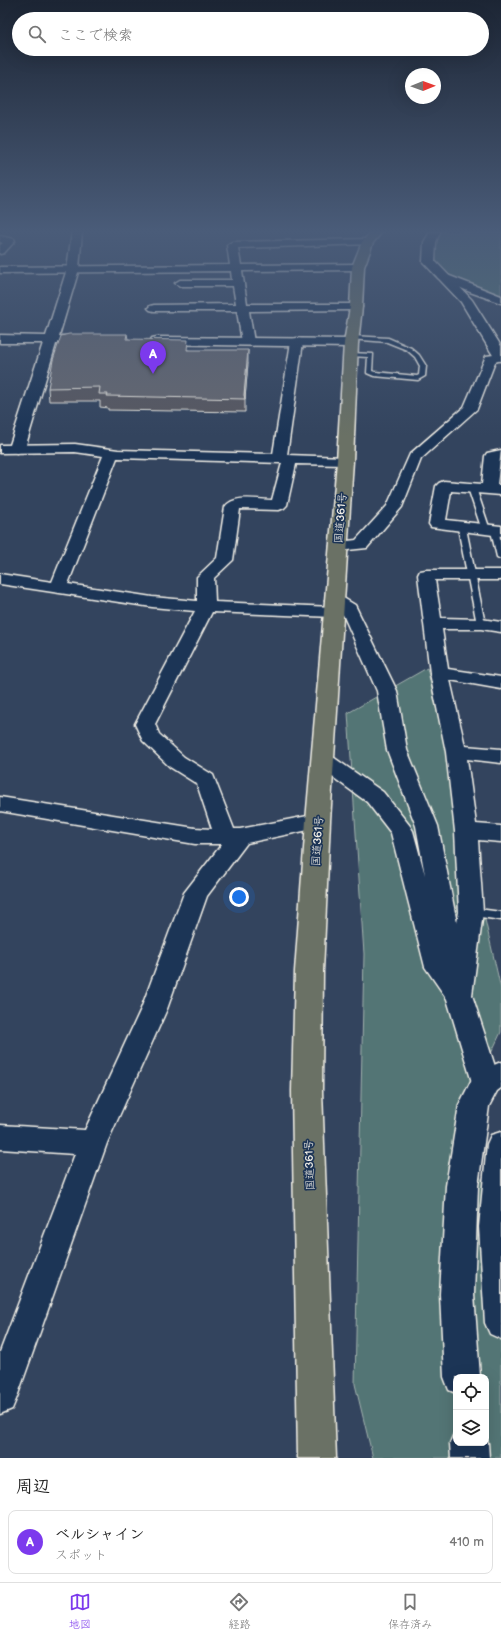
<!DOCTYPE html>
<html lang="ja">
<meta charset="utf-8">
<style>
:root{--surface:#fff;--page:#f2f2f2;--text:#222;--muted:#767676;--line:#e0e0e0;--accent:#7c3aed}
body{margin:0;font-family:"Balsamiq Sans","Klee One",sans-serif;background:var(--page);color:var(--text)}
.controls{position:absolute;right:12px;bottom:12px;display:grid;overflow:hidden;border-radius:8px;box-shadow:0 4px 16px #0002}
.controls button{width:36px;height:36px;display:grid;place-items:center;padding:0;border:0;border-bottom:1px solid var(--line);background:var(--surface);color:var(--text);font:20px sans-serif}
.compass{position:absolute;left:405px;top:68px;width:36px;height:36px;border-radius:50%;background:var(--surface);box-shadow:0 4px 16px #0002;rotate:89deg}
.you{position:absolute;left:239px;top:897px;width:14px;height:14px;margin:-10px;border:3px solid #fff;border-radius:50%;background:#1a73e8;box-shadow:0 0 0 6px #1a73e833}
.badge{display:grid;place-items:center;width:26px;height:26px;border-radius:50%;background:var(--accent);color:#fff;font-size:13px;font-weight:700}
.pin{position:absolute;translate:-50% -33px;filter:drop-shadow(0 1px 2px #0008)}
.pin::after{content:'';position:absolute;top:21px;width:14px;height:12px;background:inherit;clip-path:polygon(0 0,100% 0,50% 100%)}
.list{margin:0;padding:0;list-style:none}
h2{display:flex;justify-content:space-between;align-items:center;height:52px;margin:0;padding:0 16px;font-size:17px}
h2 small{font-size:13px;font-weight:400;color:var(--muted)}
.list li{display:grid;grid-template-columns:26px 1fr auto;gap:12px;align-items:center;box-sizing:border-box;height:64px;margin:0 8px 8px;padding:0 8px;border:1px solid var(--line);border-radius:8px}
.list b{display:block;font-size:15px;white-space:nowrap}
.list p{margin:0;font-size:13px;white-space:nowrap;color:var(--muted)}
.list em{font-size:13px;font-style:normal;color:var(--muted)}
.icon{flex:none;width:22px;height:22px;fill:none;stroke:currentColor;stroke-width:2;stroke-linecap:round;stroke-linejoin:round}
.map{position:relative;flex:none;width:501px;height:1458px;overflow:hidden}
.search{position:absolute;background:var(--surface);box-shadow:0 4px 16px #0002;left:12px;right:12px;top:12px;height:44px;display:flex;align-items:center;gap:10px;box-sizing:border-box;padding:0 14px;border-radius:22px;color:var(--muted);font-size:15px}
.sheet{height:124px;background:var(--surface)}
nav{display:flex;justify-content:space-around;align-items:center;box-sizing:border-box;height:56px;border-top:1px solid var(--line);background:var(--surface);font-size:11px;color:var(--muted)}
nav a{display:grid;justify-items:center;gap:2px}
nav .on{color:var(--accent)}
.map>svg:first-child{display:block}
.green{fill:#527474;stroke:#a3b2ae;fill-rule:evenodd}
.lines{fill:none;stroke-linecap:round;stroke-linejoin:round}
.service-casing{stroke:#f4f1e8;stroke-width:3}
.minor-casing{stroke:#f4f1e8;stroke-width:3}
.tertiary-casing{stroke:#f4f1e8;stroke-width:3}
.trunk-casing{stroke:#f4f1e8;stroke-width:3}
.service{fill:#1d3557;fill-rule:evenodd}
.minor{fill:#1d3557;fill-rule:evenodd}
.tertiary{fill:#1d3557;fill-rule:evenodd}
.trunk{fill:#6b7165;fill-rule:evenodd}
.wall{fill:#585960;stroke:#f4f1e8}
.shaded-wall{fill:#47484e;stroke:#f4f1e8}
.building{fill:#666770;stroke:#f4f1e8}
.labels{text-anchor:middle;stroke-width:3.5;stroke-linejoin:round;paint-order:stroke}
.street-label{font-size:11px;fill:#f4f1e8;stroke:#1d3557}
</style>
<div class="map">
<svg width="501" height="1458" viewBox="0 0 501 1458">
<rect width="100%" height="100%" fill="#33445e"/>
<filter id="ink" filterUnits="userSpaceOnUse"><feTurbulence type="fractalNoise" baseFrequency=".025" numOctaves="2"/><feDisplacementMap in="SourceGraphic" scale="8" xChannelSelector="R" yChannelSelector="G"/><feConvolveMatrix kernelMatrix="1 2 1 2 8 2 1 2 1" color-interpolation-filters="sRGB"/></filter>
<g filter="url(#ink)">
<path class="green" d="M429,232h72v72l-66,-27 -12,-15 1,-19z
M427,668l74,321v43l-42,90 42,108v228h-128l-18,-74 9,-430 -16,-241zM456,1377h30v66h-30z"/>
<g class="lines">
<defs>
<path id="service" d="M352,336l36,2 23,10 8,7 7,11 -1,10 -7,4 -44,-4 -7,-3 1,-16 -17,-1 -3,-2 1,-1 24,1 -1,17 3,1 42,4 2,-1 1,-9 -5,-9 -8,-7 -20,-8 -37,-3v-2z
M469,486h3l4,2 14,42 -1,2h-3l-4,-2 -14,-42z
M459,526h3l4,2 19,96 -4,3 -4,-3 -19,-96z
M492,529h6c3,10 3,20 3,30l-4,-2 -6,-26z
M471,908l30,4v8l-34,-5 -2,-3 2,-3z"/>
<path id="minor" d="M0,236l14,3 1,2 -11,12 -4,1v-9l3,-2 -3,-1z
M368,239l4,1 1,2 -1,2 -134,4 3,17 117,-1 5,3 -5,3 -116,1 5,33h109l4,1 2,2 -2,2 -4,1 -107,1 5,31 -2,3h-8l-2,-3 -5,-31h-83l-4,-1 -2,-2 2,-2 4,-1 82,-1 -3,-18h-53l-5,-3 5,-3h52l-1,-9 -231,2v-6l230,-2 -3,-20 5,-3z
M442,273l59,23v7l-31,-11 -32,-14 -1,-2z
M297,338l4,1 2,3 -16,113 58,2 5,1 2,3 -2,3 -5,1 -49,-1 -9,41 -3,3 -5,2 -39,-1 -7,51 -19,18 1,24 118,5 -8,-7 3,-4 6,-1 6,1 15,9 42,86 10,59 31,76 19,97 2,-11 -4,-81 -9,-79 -16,-79 -12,-98 2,-4 6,-1h75v10h-66l6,38 40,1 20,3v10l-20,-3h-39l6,40 53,8v12l-51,-9 15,66 36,3v14l-34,-4 9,65 25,2v16l-23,-2 5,72 -11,83 28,87 -4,8 -10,3 -10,-3 -4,-8 -25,-83 -22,-32 -34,-134 -24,-31 -51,-37 -3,-5 3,-5 7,-2 7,2 53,37 27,34 3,5 12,44 -9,-49 -29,-76 -10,-59 -35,-79 -3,4 -6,1 -121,-5 -57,112 4,10 25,23 29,18 21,54h6l78,-15 8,2 3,5 -3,5 -8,2 -71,15 -40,53 -40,113 -60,134 -90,254 -5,12 -12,5v-62l75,-198 -75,-5v-24l85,5 56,-121 43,-116 38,-49h-27l-195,-33v-14l195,31 17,1 -15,-45 -27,-17 -27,-26 -8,-17 60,-113 -43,-4 -152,-23v-10l52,8 51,-126 -28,-4 -75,1v-8l75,-1 43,6 155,4 18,-112 2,-3zM117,458h1l164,5 -10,37c-13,0 -38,-6 -47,7l-8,51 -20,19v24l-45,-4 -84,-13z
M501,354v6l-6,2 -18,47 -56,50 -19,48 -35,41 -29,3 -6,-2 -2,-3 2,-3 24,-3 31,-34 23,-52 54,-47 22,-51z
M501,450l-4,35h4v10l-50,-4 -5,29 55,6v10l-70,-9 -2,-3 7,-38 3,-3 5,-2 38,3 3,-28 2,-3z
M501,1132v207l-11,-5 -5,-11 -6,-96 8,-83 4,-9z"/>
<path id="tertiary" d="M72,232h10l-3,37 -20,67h30l5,1 2,3 -2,3 -5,1h-33l-31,104 -2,3 -6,2 -6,-2 -2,-3 34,-105h-43v-8l46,1 21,-67z
M430,232h10l-4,10 -1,19 37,39 29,46v15l-5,-1 -2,-3 -33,-55 -38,-40 1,-20z
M157,337l194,2 5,1 2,3 -2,3 -5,1 -199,-3 -2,-3 2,-3z
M501,1062v26l-4,3 -8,15 -11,80 -4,108 6,83h-24v16l-7,-3 -5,-13 -4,-83 6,-108 13,-81 16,-32z
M456,1429v14h30v-5l2,5 1,15h-38l-1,-15z"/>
<path id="trunk" d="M371,232h11l-9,11 -9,24 -2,40 -4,36 -5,118 -23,360 -7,150 -1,120 14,367h-38l-6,-367 3,-120 11,-150 31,-360 7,-118 6,-36 2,-40 10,-25z"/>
</defs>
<use href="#service" class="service-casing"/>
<use href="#minor" class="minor-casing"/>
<use href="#tertiary" class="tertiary-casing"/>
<use href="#trunk" class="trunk-casing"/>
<use href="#service" class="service"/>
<use href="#minor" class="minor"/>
<use href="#tertiary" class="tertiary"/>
<use href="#trunk" class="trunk"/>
</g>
<path class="wall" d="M127,334l1,5 60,11 60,13 -3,35v14l-137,-2v-2l-8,-1v-6h-51l-1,-13z"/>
<path class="shaded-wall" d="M248,350v13l-3,36 -1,-4z"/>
<path class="building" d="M69,334h58l-1,5 62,1 -1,10h61l-4,45 1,4 -138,-3 1,-2h-9l1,-7 -52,1 5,-28 8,-24z"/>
</g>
<linearGradient id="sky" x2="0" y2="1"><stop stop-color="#1c2534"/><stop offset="0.53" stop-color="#4a5c79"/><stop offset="1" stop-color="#4a5c79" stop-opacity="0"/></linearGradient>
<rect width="501" height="436" fill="url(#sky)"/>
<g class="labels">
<g class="street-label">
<text transform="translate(340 518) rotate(-85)" y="4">国道361号</text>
<text transform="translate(317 841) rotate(-86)" y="4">国道361号</text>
<text transform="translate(309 1165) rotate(-92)" y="4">国道361号</text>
</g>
</g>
</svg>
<div class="controls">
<button><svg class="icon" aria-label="locate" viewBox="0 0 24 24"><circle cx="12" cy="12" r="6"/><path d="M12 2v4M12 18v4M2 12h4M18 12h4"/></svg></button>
<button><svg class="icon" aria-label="layers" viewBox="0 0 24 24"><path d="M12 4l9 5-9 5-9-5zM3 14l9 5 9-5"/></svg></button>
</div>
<svg class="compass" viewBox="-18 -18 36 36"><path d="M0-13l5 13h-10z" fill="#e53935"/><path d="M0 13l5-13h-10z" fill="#767676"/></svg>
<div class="you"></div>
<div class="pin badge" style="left:153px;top:374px">A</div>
<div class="search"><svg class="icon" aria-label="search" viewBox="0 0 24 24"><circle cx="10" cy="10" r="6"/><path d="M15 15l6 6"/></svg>ここで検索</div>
</div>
<section class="sheet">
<h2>周辺<small></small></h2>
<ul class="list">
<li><span class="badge">A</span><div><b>ベルシャイン</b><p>スポット</p></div><em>410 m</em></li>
</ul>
</section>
<nav>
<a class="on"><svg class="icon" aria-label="map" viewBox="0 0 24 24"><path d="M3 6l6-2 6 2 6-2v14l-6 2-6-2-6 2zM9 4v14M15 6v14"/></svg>地図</a>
<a><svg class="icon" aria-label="directions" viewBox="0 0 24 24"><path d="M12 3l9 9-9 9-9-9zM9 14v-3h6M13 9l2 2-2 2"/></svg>経路</a>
<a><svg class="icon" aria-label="saved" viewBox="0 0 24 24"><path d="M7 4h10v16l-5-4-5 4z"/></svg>保存済み</a>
</nav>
